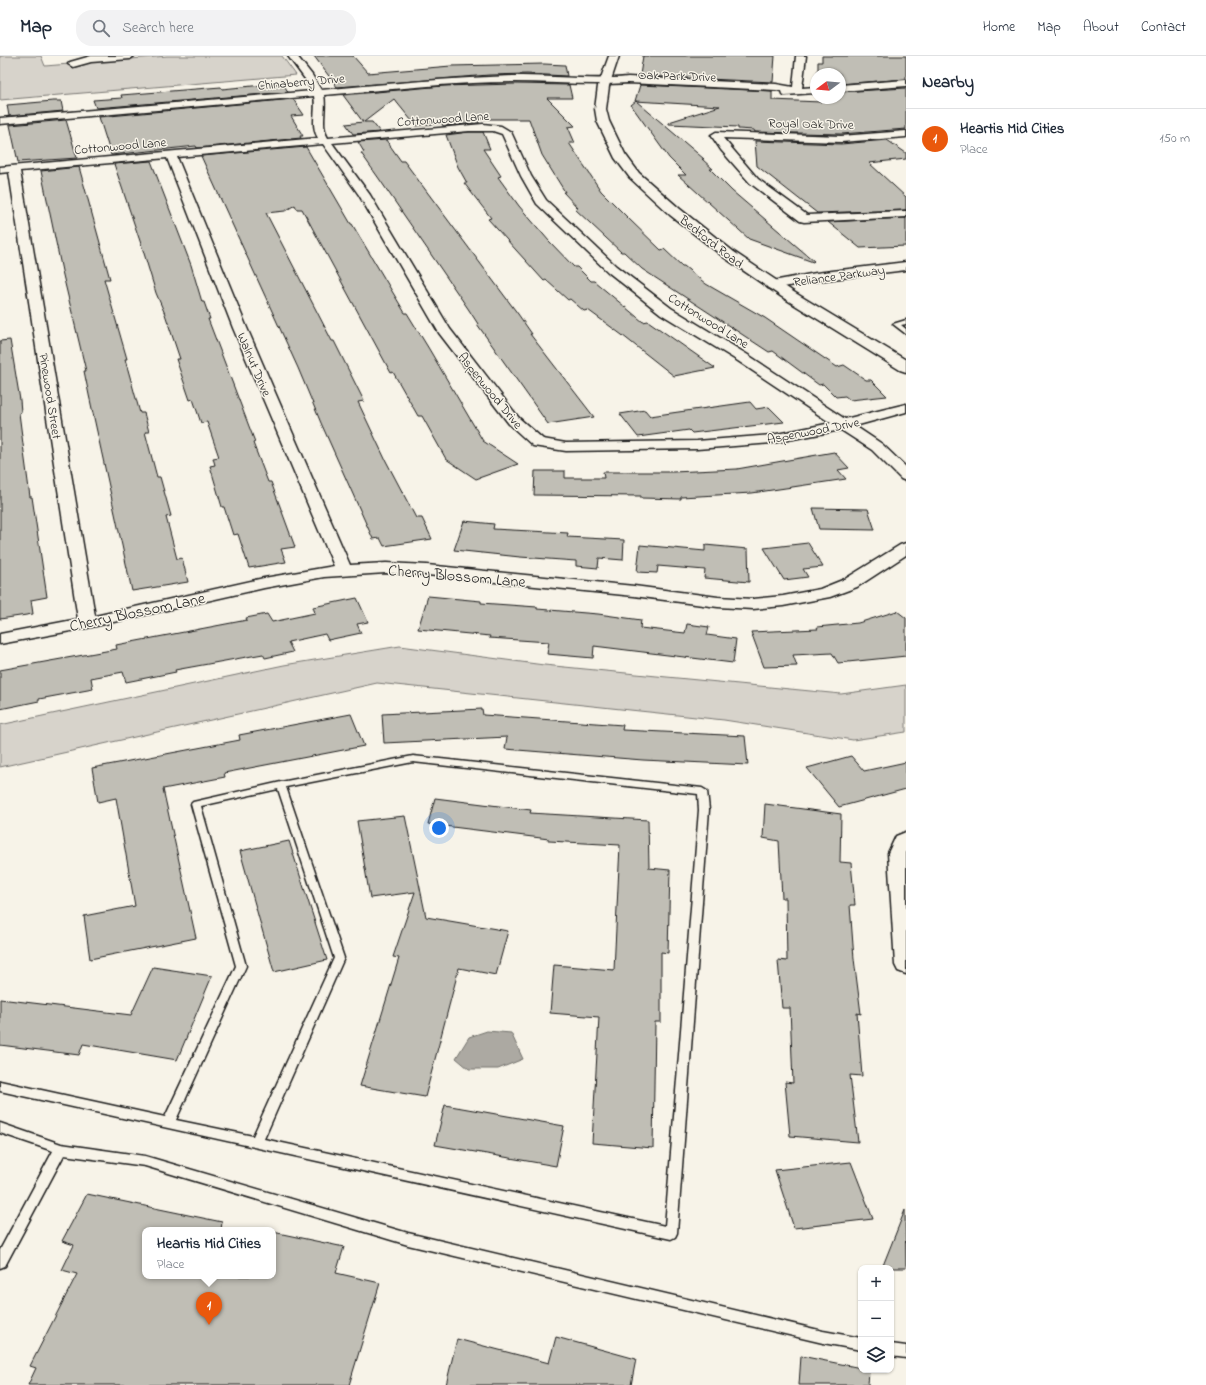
<!DOCTYPE html>
<meta charset="utf-8">
<style>
:root{--surface:#fff;--page:#f2f2f3;--text:#1f2937;--muted:#747a83;--line:#e0e1e3;--accent:#ea580c}
body{margin:0;font-family:"Indie Flower",sans-serif;background:var(--page);color:var(--text)}
.controls{position:absolute;right:12px;bottom:12px;display:grid;overflow:hidden;border-radius:8px;box-shadow:0 1px 3px #0004}
.controls button{width:36px;height:36px;display:grid;place-items:center;padding:0;border:0;border-bottom:1px solid var(--line);background:var(--surface);color:var(--text);font:20px sans-serif}
.compass{position:absolute;left:810px;top:12px;width:36px;height:36px;border-radius:50%;background:var(--surface);box-shadow:0 1px 3px #0004;rotate:254deg}
.you{position:absolute;left:439px;top:772px;width:14px;height:14px;margin:-10px;border:3px solid #fff;border-radius:50%;background:#1a73e8;box-shadow:0 0 0 6px #1a73e833}
.badge{display:grid;place-items:center;width:26px;height:26px;border-radius:50%;background:var(--accent);color:#fff;font-size:13px;font-weight:700}
.pin{position:absolute;translate:-50% -33px;filter:drop-shadow(0 1px 2px #0008)}
.pin::after{content:'';position:absolute;top:21px;width:14px;height:12px;background:inherit;clip-path:polygon(0 0,100% 0,50% 100%)}
.popup{position:absolute;left:142px;top:1171px;width:134px;height:52px;box-sizing:border-box;display:grid;place-content:center;border-radius:8px;background:var(--surface);filter:drop-shadow(0 1px 3px #0005);font-size:13px;white-space:nowrap;color:var(--muted)}
.popup b{font-size:15px;color:var(--text)}
.popup::after{content:'';position:absolute;left:50%;top:100%;margin-left:-8px;border:8px solid transparent;border-top-color:var(--surface)}
.list{margin:0;padding:0;list-style:none}
h2{display:flex;justify-content:space-between;align-items:center;height:52px;margin:0;padding:0 16px;font-size:17px}
h2 small{font-size:13px;font-weight:400;color:var(--muted)}
.list li{display:grid;grid-template-columns:26px 1fr auto;gap:12px;align-items:center;box-sizing:border-box;height:60px;padding:0 16px;border-top:1px solid var(--line)}
.list b{display:block;font-size:15px;white-space:nowrap}
.list p{margin:0;font-size:13px;white-space:nowrap;color:var(--muted)}
.list em{font-size:13px;font-style:normal;color:var(--muted)}
.icon{flex:none;width:22px;height:22px;fill:none;stroke:currentColor;stroke-width:2;stroke-linecap:round;stroke-linejoin:round}
.map{position:relative;flex:none;width:906px;height:1329px;overflow:hidden}
header{display:flex;align-items:center;gap:24px;box-sizing:border-box;height:56px;padding:0 20px;background:var(--surface);border-bottom:1px solid var(--line)}
header strong{font-size:19px}
nav{display:flex;gap:22px;margin-inline-start:auto;font-size:14px}
.search{width:280px;height:36px;background:var(--page);display:flex;align-items:center;gap:10px;box-sizing:border-box;padding:0 14px;border-radius:16px;color:var(--muted);font-size:15px}
main{display:flex}
aside{flex:1;background:var(--surface)}
.map>svg:first-child{display:block}
.green{fill:#d7d3cb;stroke:#7a7874}
.water{fill:#aca9a2;stroke:#72716c}
.building{fill:#c0beb5;stroke:#1c1c1c}
.lines{fill:none;stroke-linecap:round;stroke-linejoin:round}
.service-casing{stroke:#1c1c1c;stroke-width:3}
.minor-casing{stroke:#1c1c1c;stroke-width:3}
.tertiary-casing{stroke:#1c1c1c;stroke-width:3}
.secondary-casing{stroke:#1c1c1c;stroke-width:3}
.service{fill:#f7f3e8;fill-rule:evenodd}
.minor{fill:#f7f3e8;fill-rule:evenodd}
.tertiary{fill:#f7f3e8;fill-rule:evenodd}
.secondary{fill:#f7f3e8;fill-rule:evenodd}
.labels{text-anchor:middle;stroke-width:3;stroke-linejoin:round;paint-order:stroke}
.far-street-label{font-size:13px;fill:#1c1c1c;stroke:#f7f3e8}
.street-label{font-size:16px;fill:#1c1c1c;stroke:#f7f3e8}
</style>
<header>
<strong>Map</strong>
<div class="search"><svg class="icon" aria-label="search" viewBox="0 0 24 24"><circle cx="10" cy="10" r="6"/><path d="M15 15l6 6"/></svg>Search here</div>
<nav><a>Home</a><a>Map</a><a>About</a><a>Contact</a></nav>
</header>
<main>
<div class="map">
<svg width="906" height="1329" viewBox="0 0 906 1329">
<rect width="100%" height="100%" fill="#f7f3e8"/>
<filter id="ink" filterUnits="userSpaceOnUse"><feTurbulence type="fractalNoise" baseFrequency=".025" numOctaves="2"/><feDisplacementMap in="SourceGraphic" scale="8" xChannelSelector="R" yChannelSelector="G"/><feConvolveMatrix kernelMatrix="1 2 1 2 8 2 1 2 1" color-interpolation-filters="sRGB"/></filter>
<g filter="url(#ink)">
<path class="green" d="M0,0h41l4,10 122,-10h115l14,19 -296,25z
M400,590l144,19 297,29 65,-9v47l-53,8 -129,-20 -347,-37 -377,84v-42l284,-60z"/>
<path class="water" d="M487,975l24,2 12,26 -25,10h-29l-13,-11 13,-21z"/>
<path class="building" d="M314,0h39l15,17 83,-7 93,-2 21,1 2,11 -40,-2 -38,1 -152,12z
M643,0h132l-2,26 -131,-6 -2,-1z
M822,0h84v23l-66,5v-10h-22v-12h4z
M283,27l5,9 -192,16 -3,-8 29,-2 -1,-3 100,-8 1,2z
M515,28l54,1 3,13h-25l28,28 -7,1 7,16h-6l32,48 27,27 33,32 3,-1 18,17h2l22,18 59,34 72,49 7,-2 22,15h5l16,16 -37,4 -5,-4 -9,1 -13,-13 -4,1 -46,-34 -4,1 -127,-83 -18,-17h-3l-46,-43 3,-1 -15,-16h2l-23,-37 -13,-36h-51l1,4 -36,3 -1,-3 -26,3 -22,-27 -30,23h8l8,10 -27,2 -7,-10 17,-2 -20,-27 100,-9z
M640,29l132,6v9l49,2 -1,-4h20v-6l66,-4v41l-65,5 -86,-2 -1,-2 -16,-1v-2l-69,-3v-2l51,-16 -85,-5z
M293,43l11,16 -13,1 12,20h-3l1,2 -104,10 -1,-2 -85,9 -12,-38z
M53,45h8l2,10 -54,5 -2,-11z
M636,45l68,58h-2l11,10h-3l22,22 82,70 -1,1 -64,-23 -71,-64h8l-17,-17 -38,-53z
M66,64l11,38 -59,4 -8,-37z
M469,76h14l7,17h-7l18,27 -3,1 21,29 30,35 25,26h3l14,14h3l49,41 5,-1 67,47 -41,8 -52,-41 -34,-25 -4,1 -14,-12 -2,1 -22,-20 -2,1 -56,-62 3,-1 -27,-35h3l-9,-16 -12,-32z
M386,84l15,21h3l114,153 14,20h-2l64,83 -46,7 -71,-100h1l-9,-14 -89,-130 -19,-27 3,-1 -6,-10z
M887,84l19,13v6l-37,4 37,34v13l-89,3 -60,-47 -2,-25 86,3z
M306,91l45,77h1l53,89h2l22,36 54,92 35,23 -42,15 -30,-20 -24,-43h-4l-25,-44 -2,1 -89,-164h-5l-2,-4 -10,6 -19,2 66,128h2l30,60 -6,1 28,59 30,57h6l10,21 -48,7 -4,-8 -7,1 -52,-116 -23,-55 -97,-212z
M151,105l40,104 11,37h2l6,17h-2l47,123 -2,1 15,39h3l24,65 -14,2 5,13 -37,6 -11,-34 -5,1 -9,-28h-2l-12,-41 5,-1 -2,-7 6,-1 -12,-35 -6,1 -8,-24 -3,1 -14,-41h4l-15,-45 -9,-21 -13,-43 -29,-86z
M79,111l31,112h-6l23,80h-2l15,54h4l5,19h-4l12,45h3l11,39 -5,1 11,42 5,-1 6,24 -56,9 -43,-196 -5,-24h2l-24,-100 -21,-100z
M906,162v28l-46,2 -32,-26z
M10,284l10,60 1,12 -2,1 5,39 6,45h2l15,100 -16,3 2,14 -33,5v-278z
M750,346l6,7 13,-2 15,15 -92,11 -3,-3 -51,7 -18,-23 25,-4 5,6z
M834,396l15,16 -11,2 8,9 -94,14 -71,4v2l-40,-1v-2l-107,-1 1,-24h30v7h39l-1,-6h70l64,-3z
M813,452l55,1 7,21 -56,-1z
M464,465l30,3 -1,5 75,4 -1,4 57,3 -1,20 -24,-2 -1,10 -22,-2v-5l-56,-4 -66,-7z
M808,487l15,24 -20,2 5,8 -24,3 -20,-32z
M640,489l65,6v-6l43,4 1,33 -45,-4 1,-8 -47,-4 -1,7 -20,-1z
M428,540l53,5v2l56,4v2l61,5 43,6 -1,8 45,5 2,-9 22,3 -2,8 29,4 -3,24 -139,-17 -1,12 -46,-4 2,-12 -60,-4 1,-2 -72,-7z
M357,542l11,24 -11,2 4,9 -33,7 -3,-6 -37,8 5,10 -28,6 -2,-4 -88,16 1,2 -50,10 -3,-10 -32,6 2,11 -54,10v2l-39,8v-39l117,-21 -1,-4 131,-25 -1,-2 21,-4 5,8 43,-9 -2,-6z
M897,555l9,7v38l-68,7 -6,-10 -39,2 4,11 -33,1 -13,-35 67,-3 -1,-2 41,-4z
M482,653l1,6 140,10 -1,5 123,6 3,29 -105,-5 -138,-11 2,-12 -123,6 -2,-29z
M351,658l13,32 -140,27 1,4 -62,12 33,149 -106,21 -6,-43 51,-10 -19,-108 -18,4 -6,-34 148,-28 -1,-5z
M851,700l13,15 42,-9v27l-67,18 -32,-39z
M435,742l96,12 -1,3 118,7 1,48 21,2 -2,83 -7,-1v70h-6l-2,126 -61,-5 7,-126 -49,-4 4,-48 60,5 6,-125 -71,-4v-2l-121,-15z
M765,748l76,10 -1,48 11,1 4,42h-5l4,54 7,55 -4,-1 5,63 -12,-1 8,67 -68,-6 -5,-54 8,1 -3,-75h-8l-4,-48 9,1 -1,-63h-4l-3,-57 -16,-3z
M405,760l21,101 82,14 -12,44 -37,-7 -34,129 -65,-11 39,-128 -6,-1 22,-65 -45,6 -13,-77z
M289,785l38,119 -53,12 -34,-121z
M153,911l59,9 -35,84 -94,-16 -4,11 -79,-10v-46l131,16z
M445,1049l119,21 -8,40 -121,-21z
M851,1106l22,57 -79,9 -19,-58z
M87,1138l135,28 -1,8h-76v46h128v-44l71,15 -8,26 44,10 -31,102h-321l8,-17 -6,-2 47,-92 -15,-4 12,-25 -12,-4z
M905,1154l1,58h-24z
M556,1281l80,22 -5,26h-185l11,-46 92,24z
M801,1300l60,12v2h8l-1,15h-69z"/>
<g class="lines">
<defs>
<path id="service" d="M906,264v4l-5,1 5,4v5l-13,-10z
M413,700l289,32 5,3 2,19 -32,423 -2,4 -4,2 -671,-148v-10l165,36 71,-151 -45,-162 2,-2 88,-20zM413,706l285,32 1,16 -34,416 -401,-87 80,-181 -58,-171zM278,733l56,169 -81,178 -77,-16 70,-154 -45,-160z
M0,1067l61,21 84,12 263,77 415,98 38,7v12l-38,-7 -415,-98 -263,-79 -81,-11 -59,111 -5,2v-18l53,-99 -53,-18z
M891,1288l15,2v12l-15,-2z"/>
<path id="minor" d="M91,0h43l-4,3 -39,3 -18,5 -5,-3 2,-2z
M288,0h9l15,19 9,15c64,-6 128,-12 192,-14 38,-1 76,5 115,1l148,7 17,3 3,-31h10l-4,32 14,-1v6l-31,2 -3,-1 -1,-3 -5,-1 -148,-7c-38,3 -75,-1 -113,-1 -64,0 -128,8 -191,13 3,14 -4,31 4,43l155,-14 18,2 10,6 20,44 15,24 70,66 55,42 77,47 97,64 61,-15v8l-51,14 27,18 24,23v14l-5,-2 -29,-29 -31,-20 -69,13 -75,6 -131,2 -33,-5 -24,-22 -70,-91 -80,-138 -36,-51 -146,13 70,171 103,237 36,-2 41,2 207,21 84,11 35,2 30,-3 37,-7 25,-10 55,-34 6,-2v12l-49,32 -27,10 -47,9 -30,3 -35,-2 -84,-11 -207,-21 -41,-2 -62,4 -60,11 -177,40 -87,16v-10l78,-15 -69,-447 -9,1v-6l318,-29c-8,-12 -1,-27 -4,-42l-314,28v-6l312,-27 -7,-12zM469,75h24l9,3 19,42 16,28 71,68 53,42 77,47 93,62 -59,12 -75,6 -131,2 -23,-4 -24,-21 -69,-89 -80,-134 -38,-52zM167,102l66,170 101,238 -70,12 -169,38 -75,-445z
M906,24v6l-66,5v-6z
M906,75v6l-65,5 -118,-4 35,41 49,36 99,-4v6l-102,5 -4,-1 -50,-38 -29,-33 -10,-15 5,-3 125,4z
M906,776v142l-8,-3 -3,-6 -7,-112 8,-17z"/>
<path id="tertiary" d="M906,206v8l-90,11 -43,8 -5,-1 -2,-3 2,-3 5,-1 43,-8z"/>
<path id="secondary" d="M609,0h10l-10,30 -3,23 3,12 16,33 14,19 41,36 54,43 58,39 114,69v12l-6,-2 -118,-73 -57,-39 -55,-43 -40,-37 -15,-20 -18,-37 -2,-12 3,-23z"/>
</defs>
<use href="#service" class="service-casing"/>
<use href="#minor" class="minor-casing"/>
<use href="#tertiary" class="tertiary-casing"/>
<use href="#secondary" class="secondary-casing"/>
<use href="#service" class="service"/>
<use href="#minor" class="minor"/>
<use href="#tertiary" class="tertiary"/>
<use href="#secondary" class="secondary"/>
</g>
</g>
<g class="labels">
<g class="far-street-label">
<text transform="translate(677 19) rotate(2)" y="5">Oak Park Drive</text>
<text transform="translate(301 25) rotate(-5)" y="5">Chinaberry Drive</text>
<text transform="translate(443 62) rotate(-4)" y="5">Cottonwood Lane</text>
<text transform="translate(811 67) rotate(1)" y="5">Royal Oak Drive</text>
<text transform="translate(120 89) rotate(-5)" y="5">Cottonwood Lane</text>
<text transform="translate(712 185) rotate(38)" y="5">Bedford Road</text>
<text transform="translate(839 219) rotate(-8)" y="5">Reliance Parkway</text>
<text transform="translate(709 264) rotate(32)" y="5">Cottonwood Lane</text>
<text transform="translate(255 308) rotate(67)" y="5">Walnut Drive</text>
<text transform="translate(491 334) rotate(51)" y="5">Aspenwood Drive</text>
<text transform="translate(51 340) rotate(81)" y="5">Pinewood Street</text>
<text transform="translate(813 374) rotate(-11)" y="5">Aspenwood Drive</text>
</g>
<g class="street-label">
<text transform="translate(457 519) rotate(5)" y="6">Cherry Blossom Lane</text>
<text transform="translate(137 555) rotate(-12)" y="6">Cherry Blossom Lane</text>
</g>
</g>
</svg>
<div class="controls">
<button>+</button>
<button>−</button>
<button><svg class="icon" aria-label="layers" viewBox="0 0 24 24"><path d="M12 4l9 5-9 5-9-5zM3 14l9 5 9-5"/></svg></button>
</div>
<svg class="compass" viewBox="-18 -18 36 36"><path d="M0-13l5 13h-10z" fill="#e53935"/><path d="M0 13l5-13h-10z" fill="#747a83"/></svg>
<div class="you"></div>
<div class="pin badge" style="left:209px;top:1269px">1</div>
<div class="popup"><b>Heartis Mid Cities</b>Place</div>
</div>
<aside>
<h2>Nearby<small></small></h2>
<ul class="list">
<li><span class="badge">1</span><div><b>Heartis Mid Cities</b><p>Place</p></div><em>150 m</em></li>
</ul>
</aside>
</main>
